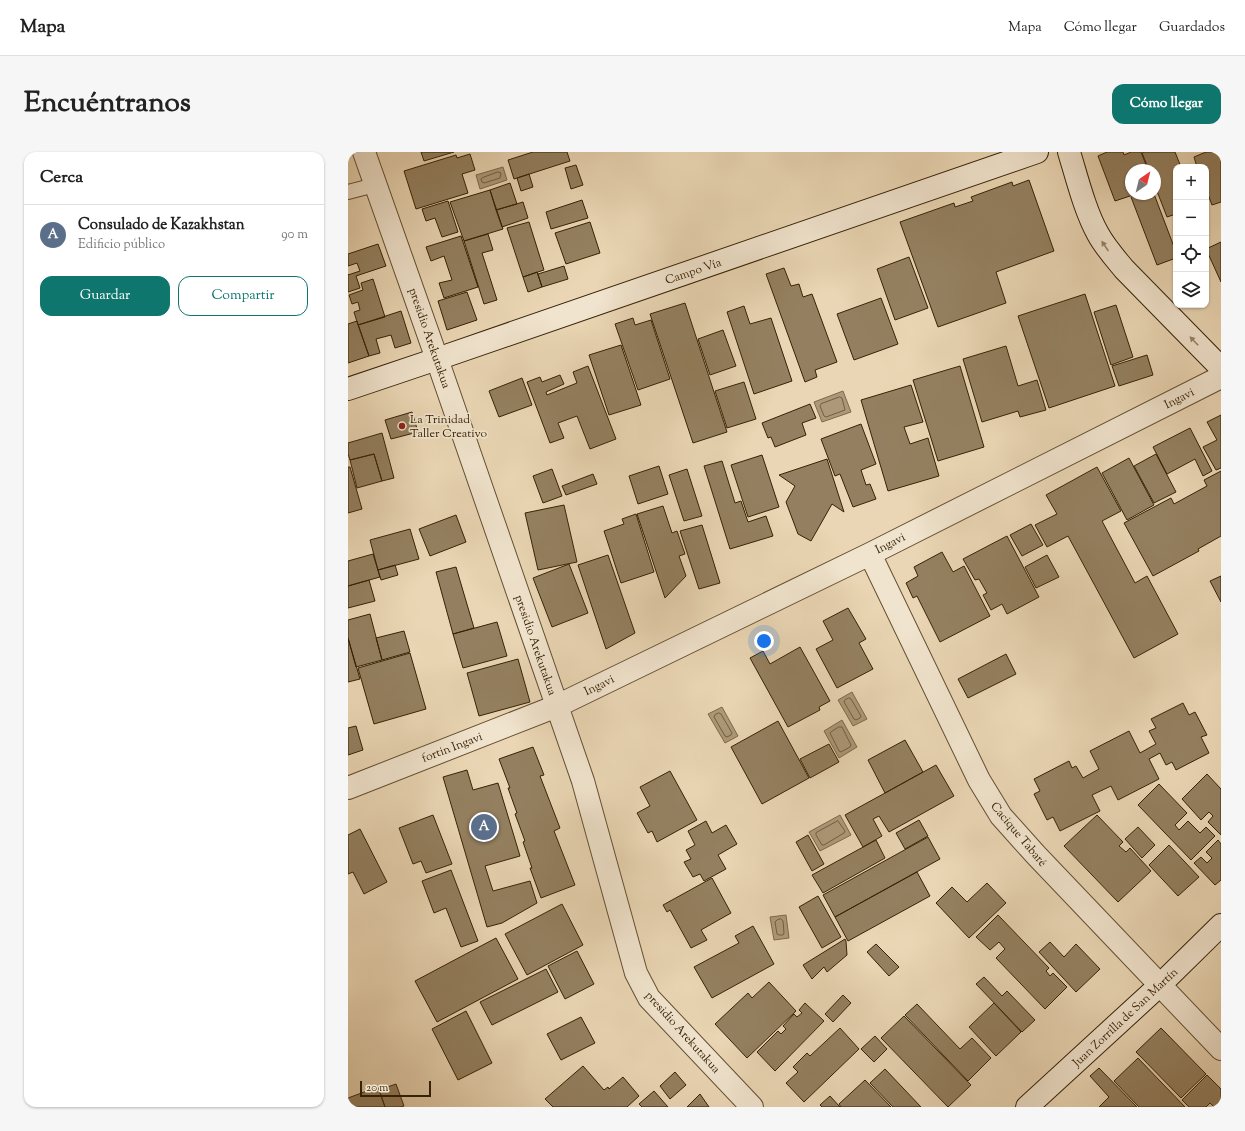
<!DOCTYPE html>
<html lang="es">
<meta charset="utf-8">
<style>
:root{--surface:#fff;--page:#f6f6f6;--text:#222;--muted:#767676;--line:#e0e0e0;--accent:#0f766e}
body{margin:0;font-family:"Sorts Mill Goudy",serif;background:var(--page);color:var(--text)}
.controls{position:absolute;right:12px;top:12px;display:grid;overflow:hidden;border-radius:8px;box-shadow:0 1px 3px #0004}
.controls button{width:36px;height:36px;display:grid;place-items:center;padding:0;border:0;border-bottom:1px solid var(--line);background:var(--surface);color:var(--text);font:20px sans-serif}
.compass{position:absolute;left:777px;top:12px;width:36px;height:36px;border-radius:50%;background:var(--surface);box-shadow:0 1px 3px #0004;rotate:35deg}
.scale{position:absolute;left:12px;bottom:10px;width:71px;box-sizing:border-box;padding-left:4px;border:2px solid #362206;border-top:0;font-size:11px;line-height:14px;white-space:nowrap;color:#362206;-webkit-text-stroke:3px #f1e4ce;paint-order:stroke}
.you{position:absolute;left:416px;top:489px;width:14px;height:14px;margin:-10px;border:3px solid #fff;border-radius:50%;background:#1a73e8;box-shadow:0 0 0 6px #1a73e833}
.badge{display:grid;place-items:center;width:26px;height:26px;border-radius:50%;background:var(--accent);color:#fff;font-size:13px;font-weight:700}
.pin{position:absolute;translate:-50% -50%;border:2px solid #fff;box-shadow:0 1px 4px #0006}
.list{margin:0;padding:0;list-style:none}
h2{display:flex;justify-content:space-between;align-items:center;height:52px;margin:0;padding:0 16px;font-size:17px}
h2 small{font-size:13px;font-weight:400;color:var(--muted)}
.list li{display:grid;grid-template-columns:26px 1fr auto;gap:12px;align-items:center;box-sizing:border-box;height:60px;padding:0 16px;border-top:1px solid var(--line)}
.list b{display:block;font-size:15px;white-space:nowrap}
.list p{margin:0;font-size:13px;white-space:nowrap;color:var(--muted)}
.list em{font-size:13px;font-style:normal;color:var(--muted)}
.actions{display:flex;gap:8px;padding:12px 16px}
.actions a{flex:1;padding:9px 0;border:1px solid var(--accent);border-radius:12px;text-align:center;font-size:14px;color:var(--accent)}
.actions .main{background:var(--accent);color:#fff}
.icon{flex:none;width:22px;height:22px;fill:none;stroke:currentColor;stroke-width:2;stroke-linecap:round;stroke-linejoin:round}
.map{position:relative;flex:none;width:873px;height:955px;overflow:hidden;border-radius:12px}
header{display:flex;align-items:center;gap:24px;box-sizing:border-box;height:56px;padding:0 20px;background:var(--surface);border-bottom:1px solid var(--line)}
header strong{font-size:19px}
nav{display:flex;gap:22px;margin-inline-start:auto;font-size:14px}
.intro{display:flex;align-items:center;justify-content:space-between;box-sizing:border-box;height:96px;padding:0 24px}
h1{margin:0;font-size:28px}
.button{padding:10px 18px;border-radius:12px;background:var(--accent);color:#fff;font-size:14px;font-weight:700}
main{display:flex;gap:24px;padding:0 24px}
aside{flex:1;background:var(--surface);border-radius:12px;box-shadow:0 1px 3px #0004}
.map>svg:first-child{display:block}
.water{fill:#ad9979;stroke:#7d694b}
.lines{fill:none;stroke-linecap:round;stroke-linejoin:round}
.shore{stroke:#725e40;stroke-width:1}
.building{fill:#948060;stroke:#362206}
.lane-casing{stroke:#634f32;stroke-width:16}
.street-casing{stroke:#634f32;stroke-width:24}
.secondary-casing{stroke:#362206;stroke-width:24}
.lane{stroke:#f1e4ce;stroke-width:14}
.street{stroke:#f1e4ce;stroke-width:22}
.secondary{stroke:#f1e4ce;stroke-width:22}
.oneway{fill:#94836a}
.poi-dot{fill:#8f2418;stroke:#f1e4ce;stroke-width:1.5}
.labels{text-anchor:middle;stroke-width:3.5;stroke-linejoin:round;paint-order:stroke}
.street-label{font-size:12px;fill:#362206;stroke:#f1e4ce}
.poi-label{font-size:12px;fill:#362206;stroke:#f1e4ce;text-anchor:start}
</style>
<header>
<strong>Mapa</strong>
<nav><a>Mapa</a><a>Cómo llegar</a><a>Guardados</a></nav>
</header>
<div class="intro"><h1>Encuéntranos</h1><a class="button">Cómo llegar</a></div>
<main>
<aside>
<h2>Cerca<small></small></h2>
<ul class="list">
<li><span class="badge" style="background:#5c6f8a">A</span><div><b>Consulado de Kazakhstan</b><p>Edificio público</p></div><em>90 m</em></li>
</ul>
<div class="actions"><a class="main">Guardar</a><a>Compartir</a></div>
</aside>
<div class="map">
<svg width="873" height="955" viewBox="0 0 873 955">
<rect width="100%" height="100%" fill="#ead6b4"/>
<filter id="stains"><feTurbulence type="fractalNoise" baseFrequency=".005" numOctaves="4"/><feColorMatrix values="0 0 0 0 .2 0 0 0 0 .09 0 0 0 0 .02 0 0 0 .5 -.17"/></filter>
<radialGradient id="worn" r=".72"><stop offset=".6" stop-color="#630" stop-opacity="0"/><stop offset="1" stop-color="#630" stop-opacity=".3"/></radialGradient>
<path class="water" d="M155,15l4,13 -27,9 -4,-14z
M495,239l8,21 -29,10 -8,-20z
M504,540l15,27 -14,7 -15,-26z
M374,555l16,29 -13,7 -17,-29z
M494,568l15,27 -18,11 -15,-27z
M492,663l11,20 -31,16 -11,-19z
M438,763l3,23 -15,2 -4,-23z"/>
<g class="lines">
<path class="shore" d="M150,20l3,1 -1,5 -16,5 -2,-1 -1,-3 1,-1z
M492,245l2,1 3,12 -19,7 -2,-1 -4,-10 1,-2z
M501,546l2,1 10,17 -1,2 -4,2 -2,-1 -10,-17 1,-2z
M371,561l2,1 11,19 -1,2 -4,2 -2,-1 -11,-19 1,-2z
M491,575h3l9,18 -1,2 -9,5 -2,-1 -9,-18 1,-1z
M490,669l7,10 -1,2 -20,12h-2l-6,-10v-2z
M433,767l2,2 1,12 -1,2h-4l-2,-1 -2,-12 2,-2z"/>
</g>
<path class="building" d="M73,0h33l-30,9z
M185,0h34l3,9 -56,18 -6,-19z
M759,0h16l1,3 7,-3h10l7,18h-17v24h5l-21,7 -17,-45z
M796,0h31l6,15h-5v47l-9,3 -12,-31v-16h-6l-7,-17z
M858,0h15v50l-9,3 -6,-16v-22h-9l-3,-10z
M122,2l5,16 -13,4 6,19 -52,16 -12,-38 52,-16 1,3z
M228,13l7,20 -12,4 -6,-21z
M181,22l4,13 -12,4 -4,-13z
M681,28l25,71 -58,21 10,31 -68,24 -38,-105 54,-19 1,4 18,-6 -2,-4 41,-15 1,4z
M162,31l7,21 -21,6 -6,-20z
M142,38l13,39 -39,12 -14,-39z
M792,42h14l22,58v6l-19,7 -26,-68z
M234,48l6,18 -37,11 -5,-17z
M100,49l10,31 -16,5 -7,-19 -9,3 -4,-12z
M175,50l5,16 -26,9 -6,-17z
M181,70l15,48 -21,7 -16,-49z
M242,70l10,31 -34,11 -11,-31z
M140,82l5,16 -11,3 15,47 -13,4 -20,-63z
M113,84l17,51 -34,11 -5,-15 13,-3 -8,-24 -13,5 -5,-14z
M873,90v40l-15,-33z
M30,92l8,22 -30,10 4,12 -12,4v-18v1l12,-4 -3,-8 -9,3v-12z
M561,105l19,51 -33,12 -18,-51z
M216,114l4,13 -26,8 -4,-13z
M436,116l7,18 8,-2 4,13 9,-3 25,68 -22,8 2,7 -12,5 -39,-108z
M189,120l5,15 -14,5 -5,-15z
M25,127l12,38 -27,8 -4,-13 6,-2 -2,-8 -6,2 -3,-9 14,-5 -2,-7z
M119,140l10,28 -30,10 -9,-29z
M737,142l30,92 -66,22 -31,-92z
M533,146l17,46 -44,16 -17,-46z
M337,151l42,129 -34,11 -43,-129z
M768,153l17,52 -22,8 -17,-53z
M396,154l6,18 21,-6 21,63 -38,13 -27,-82z
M53,159l10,32 -16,5 -4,-13 -15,4 4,14 -11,3 -11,-31z
M285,166l2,7 16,-5 19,59 -32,11 -23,-66z
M9,169l12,35 -21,7v-39z
M375,178l13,36 -26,9 -12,-36z
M273,193l20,60 -32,10 -20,-60z
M658,194l12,40 19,-6 9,30 -26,7 -2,-6 -36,11 -19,-63z
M799,203l6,20 -34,11 -7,-20z
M240,214l28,73 -26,10 -13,-33 -19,7 6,15 -14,5 -23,-61 13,-5 2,5 18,-7 4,9 -18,8 1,3 30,-12 -4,-11z
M612,214l24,81 -46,14 -25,-81z
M174,226l10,27 -33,12 -10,-26z
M396,230l12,37 -29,9 -12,-37z
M563,233l12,37 -19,5 6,17 18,-6 11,38 -51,15 -27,-91z
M462,252l6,14 -14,5 4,12 -31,12 -4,-10 -3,1 -6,-15z
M64,260l6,20 -27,7 -6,-19z
M873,263v53l-5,2 -13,-23 14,-7 -10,-18z
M513,272l15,40 -15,6 5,15 4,-1 6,15 -23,8 -13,-33 -5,2 -14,-37z
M842,276l22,43 -9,5 -8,-17 -28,15 -14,-27z
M34,281l12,45 -12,3 -8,-27 -24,6 -2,-6v-11z
M26,302l8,27 -25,7 -7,-28z
M808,302l20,38 -22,11 -20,-37z
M414,303l17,52 -31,10 -17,-52z
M781,306l25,47 -27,15 -25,-47z
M479,307l17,53 -12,-8 -21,37 -13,-7 -12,-32 9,-16 -16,-11z
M374,309l13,42 6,-2 7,21 18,-6 7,20 -43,13 -26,-83z
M311,314l9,28 -30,10 -9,-28z
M0,315h2l12,42 -14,4z
M749,315l24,44 -19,10 33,62 12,-7 31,58 -44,24 -66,-122 -21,11 -12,-22 22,-11 -11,-19z
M204,317l10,27 -19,7 -10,-27z
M339,317l15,47 -18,5 -15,-46z
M873,319v65l-23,13 1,2 -46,25 -29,-53 47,-25 3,6 33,-18 -3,-6z
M245,322l4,10 -31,11 -4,-9z
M216,353l13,57 -39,8 -13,-57z
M315,354l9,27 5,-2 8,23 -6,2 7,20 -21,22 -28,-84z
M288,362l18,58 -33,11 -17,-52 20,-7 -2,-5z
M108,363l10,27 -36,14 -11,-27z
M683,372l12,21 -21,11 -12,-21z
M354,373l18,58 -21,6 -19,-58z
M62,377l9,30 -41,11 -8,-30z
M659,384l32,61 -32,17 -5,-10 -11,6 -8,-15 4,-2 -8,-14 -4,1 -12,-21z
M594,400l11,20 11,-6 26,50 -50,26 -23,-46 -4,2 -7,-15 12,-7 -4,-9z
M25,402l7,23 -32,9v-25z
M260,403l27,78 -29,16 -28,-84z
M699,403l12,22 -23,11 -11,-21z
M221,412l19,49 -36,14 -19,-49z
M47,413l3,10 -17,5 -3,-10z
M108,415l18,61 -21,6 -17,-62z
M873,424v26l-11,-21z
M21,428l6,21 -27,7v-22z
M500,456l18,31 -7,4 14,26 -36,19 -21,-39 17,-9 -10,-19z
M22,462l12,46 -26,7 -8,-29v-18z
M149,470l10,34 -44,12 -10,-34z
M56,479l6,21 -28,8 -6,-22z
M0,486l12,41 -12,3z
M452,495l30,54 -11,6 1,3 -32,17 -38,-69 13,-7 7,13z
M62,501l16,56 -52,15 -16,-56z
M658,502l10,20 -48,24 -10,-19z
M170,507l12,43 -51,14 -12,-43z
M835,551l6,12 6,-3 12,23 -6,2 8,16 -33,17 -4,-8 -6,3 -6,-12 -11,6 10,20 -41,21 -7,-14 -19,9 8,16 -40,20 -7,-14 -6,3 -13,-26 6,-3 -6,-12 35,-18 3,7 4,-2 7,12 16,-9 -9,-18 39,-20 11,22 16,-9 -7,-13 7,-3 -5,-9z
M430,569l31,57 -47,26 -31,-57z
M8,574l7,24 -15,5v-27z
M557,588l18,32 -38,21 -17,-33z
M481,592l10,18 -29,16 -10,-19z
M185,595l11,28 -4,1 20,52 -6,3 21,54 -34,13 -11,-30h2l-9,-26 2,-1 -10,-27 2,-1 -9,-25h2l-11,-29z
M588,613l18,31 -65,36 -10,-16 -6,3 9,17 -19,11 -18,-32z
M119,618l6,20 25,-7 22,73 -35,10 8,25 37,-10 7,22 -35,20 -15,4 -44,-150z
M322,619l27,49 -40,22 -5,-11 -4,2 -11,-20 13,-7 -10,-19z
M859,622l14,15v46l-13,-13 5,-6 -4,-4 -8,8 -19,-21z
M811,632l28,29 -12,12 4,5 9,-9 12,12 6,-6 9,9 -24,24 -53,-55z
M85,663l19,49 -26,9 -5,-12 -8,3 -14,-36z
M749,663l26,27 -4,4 7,6 4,-4 21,23 -33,31 -54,-56z
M571,668l9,16 -23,13 -9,-16z
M358,669l6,12 14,-8 11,19 -19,11 8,14 -22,12 -4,-7 -7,3 -9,-15 7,-3 -5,-9 9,-5 -7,-14z
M790,675l17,18 -13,13 -17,-19z
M12,677l27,53 -23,12 -11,-22 -5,2v-39z
M460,683l16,29 -12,7 -16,-29z
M580,685l12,22 -105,58 -12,-22z
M528,688l9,18 -62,35 -11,-18z
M870,688l3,4v36l-6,5 -21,-22 7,-6 6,6 5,-5 -6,-6z
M821,693l30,32 -21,19 -29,-31z
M103,718l27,71 -17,6 -15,-39 -12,5 -12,-32z
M569,720l13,24 -82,45 -13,-24z
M364,726l19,35 -30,17 6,10 -16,8 -21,-38 -3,2 -4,-7z
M639,731l19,20 -37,35 -33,-35 16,-16 15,15z
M470,744l23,41 -19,11 -23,-41z
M214,752l21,41 -56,30 -22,-41z
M650,763l51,53 -3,3 4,5 3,-3 14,14 -22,22 -49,-51 9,-9 -6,-7 -9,8 -14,-13z
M405,774l21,38 -62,34 -18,-31 45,-24 -4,-7z
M148,786l22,41 -81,43 -22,-41z
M497,787l1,2 1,14 -20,17 -3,-5 -12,12 -9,-14z
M702,790l14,15 12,-13 24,25 -24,23 -37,-40z
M528,792l23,23 -10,9 -22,-24z
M229,799l17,33 -29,15 -17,-33z
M198,817l12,23 -66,33 -12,-23z
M636,825l18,19 5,-5 28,29 -13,12 -46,-48z
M421,830l27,29 -49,47 -32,-34 33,-31 4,5z
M495,843l8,8 -18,19 -8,-8z
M457,851l19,18 -49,50 -18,-19 21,-21 3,3 5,-5 -3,-3 11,-12 3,3 5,-4 -3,-3z
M646,851l27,29 -25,24 -27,-29z
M569,852l43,45 12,-11 19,20 -23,23 -63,-66z
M118,859l26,52 -34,17 -26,-51z
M556,864l67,69 -23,22 -67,-69z
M233,865l14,26 -34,17 -14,-26z
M492,876l19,21 -55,53 -18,-19 12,-11 -5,-5 14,-14 3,3z
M813,876l45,46 -25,24 -45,-46z
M527,884l12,13 -13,13 -13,-13z
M790,906l47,49h-46l-25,-26z
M235,914l21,24 4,-3 1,2 14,-12 16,19 -12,11h-74l-8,-8z
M751,916l38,39h-38l10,-10 -19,-21z
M537,917l36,38h-28l-23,-24z
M327,920l11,13 -16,14 -10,-13z
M859,923l14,14v18h-7l-4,-4 -4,4h-17l-7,-7z
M517,928l26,27h-50l-2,-3z
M48,932l8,22 -4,1h-15l-6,-17z
M30,935l7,20h-37v-9z
M306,939l14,16h-26l-3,-3z
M352,942l9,13h-22z
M482,944l10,11h-18l-2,-2z"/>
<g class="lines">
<defs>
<path id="lane" d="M0,40l27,-7"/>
<path id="street" d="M16,0l73,207 146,422 53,192 13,25 103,109
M522,402l109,226 22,36 35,39 185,194
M0,636l209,-82 313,-152 351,-177"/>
<path id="secondary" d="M721,0c8,26 16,59 29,82 7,13 17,24 26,35l97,99
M0,237l89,-30 600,-207
M679,955l133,-122 61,-60"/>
</defs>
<use href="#lane" class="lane-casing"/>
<use href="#street" class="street-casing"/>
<use href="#secondary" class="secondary-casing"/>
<use href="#lane" class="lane"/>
<use href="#street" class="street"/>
<use href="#secondary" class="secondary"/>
</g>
<defs><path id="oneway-solid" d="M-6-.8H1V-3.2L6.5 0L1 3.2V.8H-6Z"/></defs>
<g class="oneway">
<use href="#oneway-solid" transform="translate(757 94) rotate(-124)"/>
<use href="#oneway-solid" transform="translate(846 189) rotate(-134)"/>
</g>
<circle class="poi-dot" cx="54" cy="274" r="4"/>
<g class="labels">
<g class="street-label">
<text transform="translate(345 119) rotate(-19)" y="4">Campo Vía</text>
<text transform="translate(82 186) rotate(71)" y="4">presidio Arekutakua</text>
<text transform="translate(831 246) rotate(-27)" y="4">Ingavi</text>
<text transform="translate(542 391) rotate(-27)" y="4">Ingavi</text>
<text transform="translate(188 493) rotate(71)" y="4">presidio Arekutakua</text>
<text transform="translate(251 533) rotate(-26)" y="4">Ingavi</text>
<text transform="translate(104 595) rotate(-21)" y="4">fortin Ingavi</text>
<text transform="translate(671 682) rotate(50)" y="4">Cacique Tabaré</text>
<text transform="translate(777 865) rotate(-43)" y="4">Juan Zorrilla de San Martín</text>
<text transform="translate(335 880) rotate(48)" y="4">presidio Arekutakua</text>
</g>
<g class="poi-label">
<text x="62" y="271">La Trinidad<tspan x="62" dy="14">Taller Creativo</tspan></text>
</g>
</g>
<rect width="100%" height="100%" filter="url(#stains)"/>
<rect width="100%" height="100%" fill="url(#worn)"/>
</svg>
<div class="controls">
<button>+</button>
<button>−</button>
<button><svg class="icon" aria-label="locate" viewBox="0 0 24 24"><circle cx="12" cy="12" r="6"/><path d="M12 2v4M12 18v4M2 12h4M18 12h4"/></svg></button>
<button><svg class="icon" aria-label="layers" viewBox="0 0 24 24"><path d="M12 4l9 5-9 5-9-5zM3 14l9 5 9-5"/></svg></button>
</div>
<svg class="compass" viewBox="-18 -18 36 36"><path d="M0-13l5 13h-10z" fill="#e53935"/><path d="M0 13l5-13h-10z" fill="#767676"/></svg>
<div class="scale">20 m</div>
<div class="you"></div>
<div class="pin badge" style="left:136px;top:675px;background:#5c6f8a">A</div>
</div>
</main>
